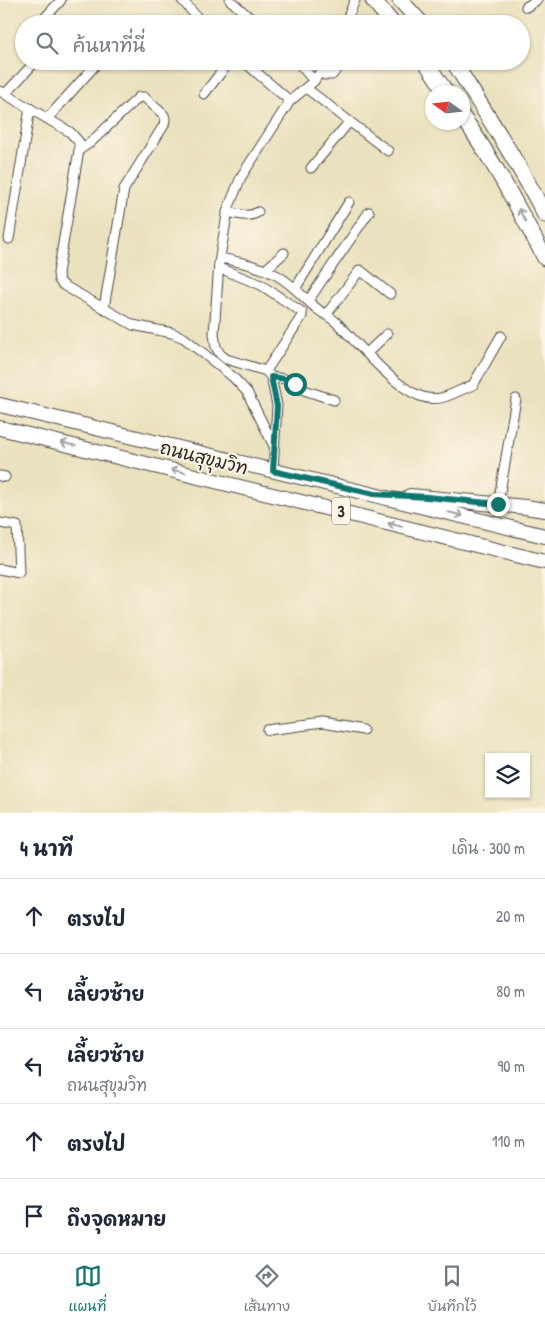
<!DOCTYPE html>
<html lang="th">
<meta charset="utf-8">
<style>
:root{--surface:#fff;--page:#f6f6f7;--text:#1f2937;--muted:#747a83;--line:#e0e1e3;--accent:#0f766e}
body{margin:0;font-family:"Patrick Hand","Playpen Sans Thai",sans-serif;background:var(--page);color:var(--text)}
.controls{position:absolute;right:15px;bottom:15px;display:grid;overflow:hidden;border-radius:0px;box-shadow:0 1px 4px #0004}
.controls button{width:45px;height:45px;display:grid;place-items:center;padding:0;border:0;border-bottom:1px solid var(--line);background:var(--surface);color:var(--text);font:25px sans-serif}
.compass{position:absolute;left:425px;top:85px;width:45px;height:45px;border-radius:50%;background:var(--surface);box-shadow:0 1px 4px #0004;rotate:284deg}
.stop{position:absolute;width:15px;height:15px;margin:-11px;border:4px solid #0f766e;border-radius:50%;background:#fff}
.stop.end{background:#0f766e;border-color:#fff;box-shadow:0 1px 5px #0008}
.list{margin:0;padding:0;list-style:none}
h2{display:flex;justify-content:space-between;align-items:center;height:65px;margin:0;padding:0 20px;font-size:21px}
h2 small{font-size:16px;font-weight:400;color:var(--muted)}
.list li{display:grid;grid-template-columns:32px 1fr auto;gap:15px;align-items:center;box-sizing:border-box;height:75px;padding:0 20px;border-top:1px solid var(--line)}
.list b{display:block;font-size:19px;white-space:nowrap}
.list p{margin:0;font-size:16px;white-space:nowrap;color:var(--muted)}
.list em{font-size:16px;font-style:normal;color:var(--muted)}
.icon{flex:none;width:28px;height:28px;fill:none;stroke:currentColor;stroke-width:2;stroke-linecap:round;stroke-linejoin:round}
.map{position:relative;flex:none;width:545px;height:813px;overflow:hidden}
.search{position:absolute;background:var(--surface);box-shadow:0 1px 4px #0004;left:15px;right:15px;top:15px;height:55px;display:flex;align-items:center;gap:12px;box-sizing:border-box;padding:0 18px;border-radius:28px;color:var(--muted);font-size:19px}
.sheet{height:440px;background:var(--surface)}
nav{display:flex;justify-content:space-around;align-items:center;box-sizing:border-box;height:70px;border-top:1px solid var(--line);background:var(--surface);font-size:14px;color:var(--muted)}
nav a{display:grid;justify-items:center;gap:2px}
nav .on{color:var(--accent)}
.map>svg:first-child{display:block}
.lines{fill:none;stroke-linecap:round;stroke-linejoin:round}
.minor-casing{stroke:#484641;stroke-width:11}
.primary-casing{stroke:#484641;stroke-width:16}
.trunk-casing{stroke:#484641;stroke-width:17}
.minor{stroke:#fff;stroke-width:9}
.primary{stroke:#fff;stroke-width:14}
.trunk{stroke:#fff;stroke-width:15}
.oneway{stroke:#a0a0a0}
.route{stroke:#0f766e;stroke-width:6}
.labels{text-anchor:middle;stroke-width:4.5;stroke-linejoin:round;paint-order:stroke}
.shield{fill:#fcf5e5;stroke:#6a6863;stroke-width:1}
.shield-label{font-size:16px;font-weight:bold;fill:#2b2b2b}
.street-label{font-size:18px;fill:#2b2b2b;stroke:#fcf5e5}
</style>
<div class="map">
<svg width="545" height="813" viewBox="0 0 545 813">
<rect width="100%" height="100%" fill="#fcf5e5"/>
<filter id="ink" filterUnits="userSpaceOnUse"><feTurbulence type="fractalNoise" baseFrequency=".02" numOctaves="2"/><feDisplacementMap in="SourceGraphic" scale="10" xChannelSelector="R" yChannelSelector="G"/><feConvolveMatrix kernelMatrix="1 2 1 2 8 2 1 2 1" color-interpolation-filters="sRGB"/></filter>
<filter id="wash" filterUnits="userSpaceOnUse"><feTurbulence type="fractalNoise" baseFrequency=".0096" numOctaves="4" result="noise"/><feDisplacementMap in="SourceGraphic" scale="20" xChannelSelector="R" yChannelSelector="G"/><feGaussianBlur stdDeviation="1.12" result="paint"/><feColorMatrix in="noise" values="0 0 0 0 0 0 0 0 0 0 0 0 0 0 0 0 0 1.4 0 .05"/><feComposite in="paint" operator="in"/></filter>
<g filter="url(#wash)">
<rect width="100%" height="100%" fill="#eae1be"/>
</g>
<g filter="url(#ink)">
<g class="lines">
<defs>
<path id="minor" d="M182,0l21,24
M230,0l27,24
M526,7l11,-7
M42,21l19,-21
M134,24l2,-2
M345,24l10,-24
M243,61l47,40
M297,61l17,20
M362,61l5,2
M320,72l5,3h7l12,-14
M306,88l82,63
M0,91l70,41 9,10v8l-21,123 1,7 4,5 70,40 39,8 12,5 49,39 14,15 27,54
M5,94l31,-33
M204,94l26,-33
M47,119l52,-58
M79,150l12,-8 48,-45h5l20,18 1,4 -1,6 -40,64 -20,119
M311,168l38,-46
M227,212c10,2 23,6 31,0
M9,239l21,-131
M220,258c19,4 40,8 58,18 14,8 25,21 38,32 6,5 15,9 21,15 22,21 58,66 86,74 19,6 33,-6 50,-12l28,-49
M219,268l42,17 41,27v4l-36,55
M265,270l19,-17
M295,289l54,-87
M308,301l61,-89
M326,315l34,-45 30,24
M367,353l20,-19
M271,377l14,2 19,11 30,10
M273,471l4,-66 -6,-28 -5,-6 -40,-12 -6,-5 -4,-7 -2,-13 5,-71 9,-54 13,-32 49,-76 24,-20 14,-20
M0,476l5,1
M498,504l18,-105
M0,523l17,3 2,47 -19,-4
M268,730l54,-7 41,7"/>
<path id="primary" d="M0,405l545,131
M0,428l545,134
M410,496l115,11 20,3"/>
<path id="trunk" d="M373,0l20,24
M400,0l22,24
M425,61l21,31
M453,61c32,51 65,101 92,154
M462,116c32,45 57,94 83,142"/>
</defs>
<use href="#minor" class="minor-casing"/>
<use href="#primary" class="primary-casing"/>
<use href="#trunk" class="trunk-casing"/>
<use href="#minor" class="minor"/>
<use href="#primary" class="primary"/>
<use href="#trunk" class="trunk"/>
</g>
<defs><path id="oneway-shaft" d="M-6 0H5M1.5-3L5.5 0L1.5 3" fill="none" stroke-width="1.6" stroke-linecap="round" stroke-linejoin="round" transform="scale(1.25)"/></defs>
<g class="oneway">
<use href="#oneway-shaft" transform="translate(522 215) rotate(-118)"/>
<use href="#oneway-shaft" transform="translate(68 444) rotate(-167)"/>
<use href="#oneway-shaft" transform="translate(178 471) rotate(-166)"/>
<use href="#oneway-shaft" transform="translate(456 514) rotate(14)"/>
<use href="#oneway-shaft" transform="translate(395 525) rotate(-166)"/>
</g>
</g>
<g class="lines" filter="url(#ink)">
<path class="route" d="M295,384l-10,-5 -14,-2 6,29 -4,65 101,23 53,3 71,7"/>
</g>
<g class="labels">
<rect class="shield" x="332" y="497.5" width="18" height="27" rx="4"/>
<g class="shield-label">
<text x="341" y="517">3</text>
</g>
<g class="street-label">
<text transform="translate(204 458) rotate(14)" y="6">ถนนสุขุมวิท</text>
</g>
</g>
</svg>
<div class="controls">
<button><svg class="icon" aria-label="layers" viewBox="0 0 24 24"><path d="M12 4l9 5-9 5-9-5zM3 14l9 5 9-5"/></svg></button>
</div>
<svg class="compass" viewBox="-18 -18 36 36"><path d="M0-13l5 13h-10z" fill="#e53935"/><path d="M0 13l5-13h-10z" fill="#747a83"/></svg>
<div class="stop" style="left:295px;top:384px"></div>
<div class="stop end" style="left:498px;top:504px"></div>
<div class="search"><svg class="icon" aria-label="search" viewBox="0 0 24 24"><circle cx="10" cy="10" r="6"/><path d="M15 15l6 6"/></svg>ค้นหาที่นี่</div>
</div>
<section class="sheet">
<h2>4 นาที<small>เดิน · 300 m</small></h2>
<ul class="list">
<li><svg class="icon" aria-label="ahead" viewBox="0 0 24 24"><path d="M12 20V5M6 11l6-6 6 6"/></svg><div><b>ตรงไป</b></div><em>20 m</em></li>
<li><svg class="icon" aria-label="left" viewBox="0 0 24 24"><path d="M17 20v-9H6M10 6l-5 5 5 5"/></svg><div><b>เลี้ยวซ้าย</b></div><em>80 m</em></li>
<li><svg class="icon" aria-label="left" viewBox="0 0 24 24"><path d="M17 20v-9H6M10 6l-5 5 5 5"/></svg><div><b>เลี้ยวซ้าย</b><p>ถนนสุขุมวิท</p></div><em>90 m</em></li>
<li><svg class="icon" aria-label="ahead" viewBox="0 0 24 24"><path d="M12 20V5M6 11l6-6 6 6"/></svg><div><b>ตรงไป</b></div><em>110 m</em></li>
<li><svg class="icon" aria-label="arrive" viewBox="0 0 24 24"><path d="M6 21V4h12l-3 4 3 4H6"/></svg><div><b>ถึงจุดหมาย</b></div></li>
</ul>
</section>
<nav>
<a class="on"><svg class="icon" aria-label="map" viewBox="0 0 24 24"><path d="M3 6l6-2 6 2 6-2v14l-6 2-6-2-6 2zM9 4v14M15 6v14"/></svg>แผนที่</a>
<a><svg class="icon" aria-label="directions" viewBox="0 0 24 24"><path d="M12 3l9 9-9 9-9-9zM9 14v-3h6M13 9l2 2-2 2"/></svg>เส้นทาง</a>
<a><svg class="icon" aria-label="saved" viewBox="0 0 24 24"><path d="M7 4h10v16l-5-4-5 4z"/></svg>บันทึกไว้</a>
</nav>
